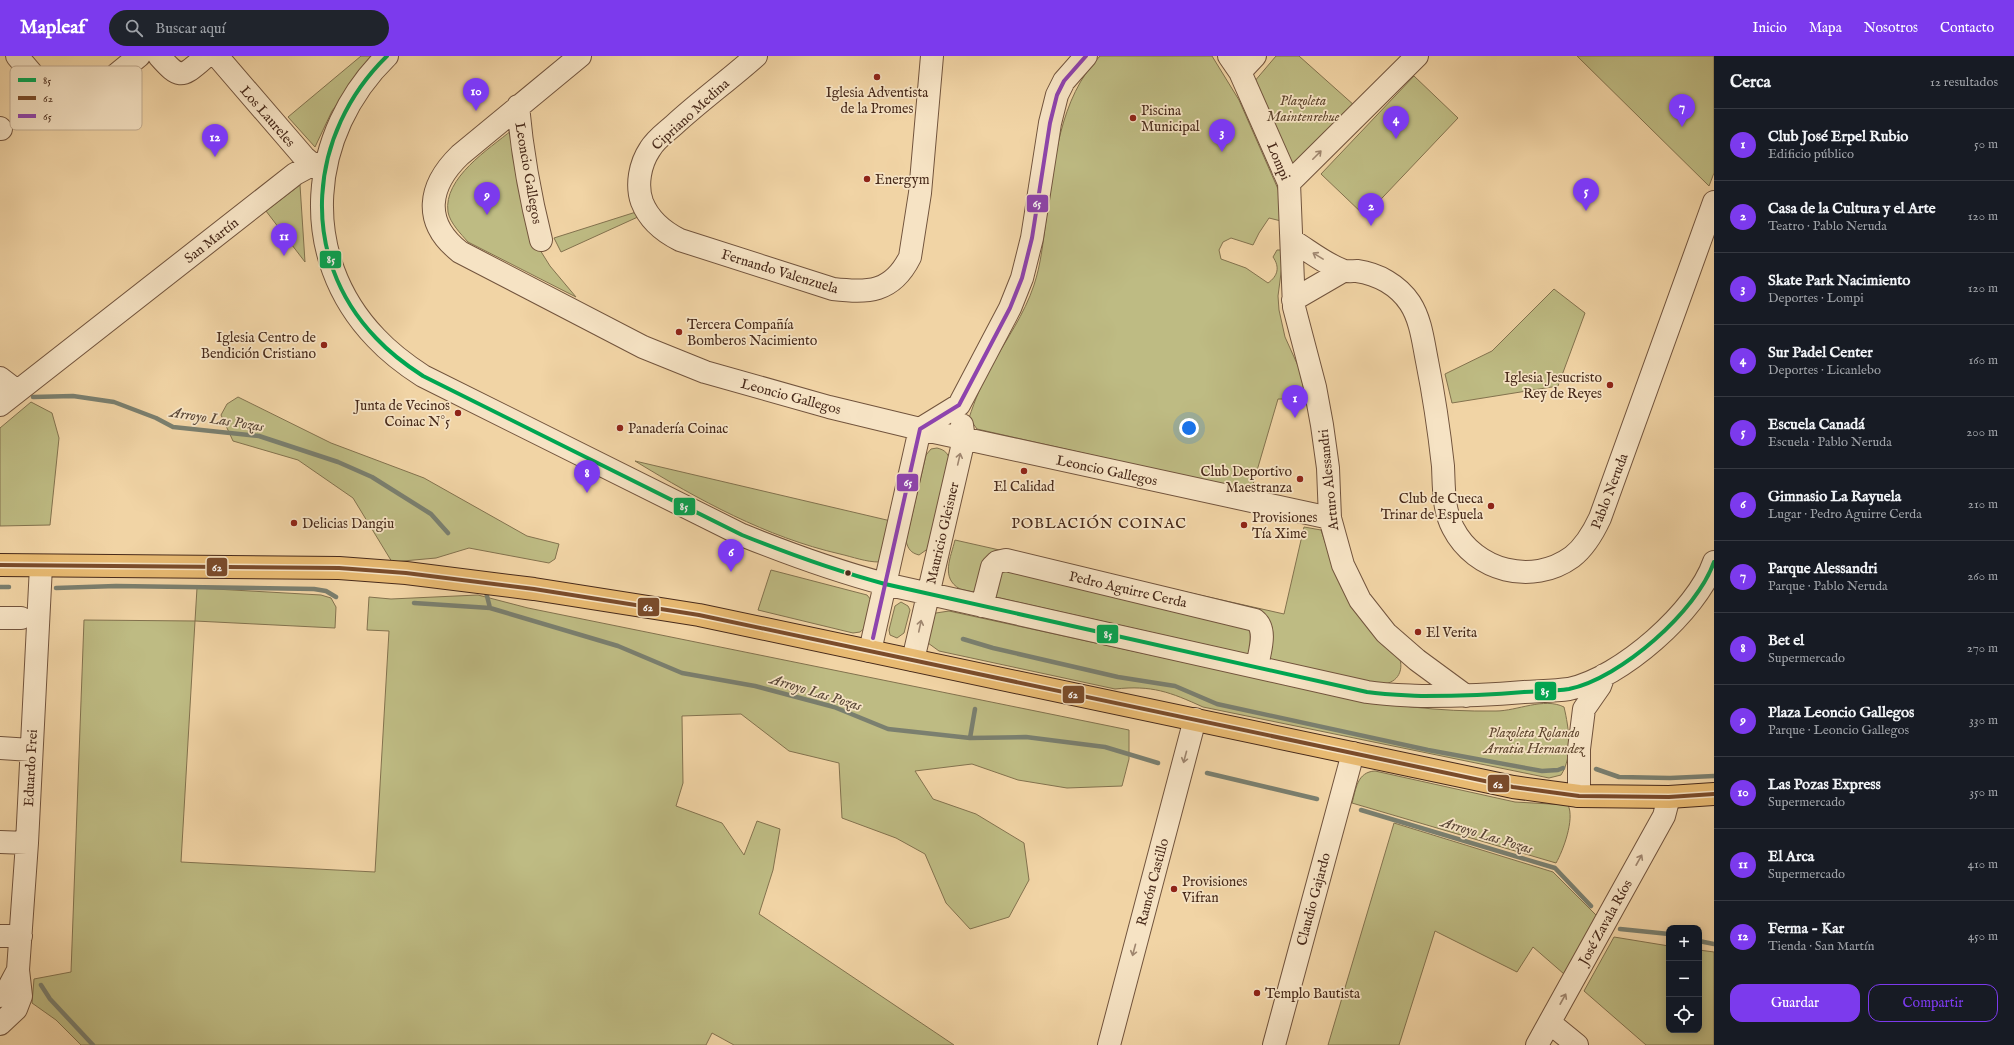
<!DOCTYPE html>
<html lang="es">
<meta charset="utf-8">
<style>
:root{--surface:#171b24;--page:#20242c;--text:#f1f3f6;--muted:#9ea1a6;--line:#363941;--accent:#7c3aed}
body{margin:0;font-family:"IM FELL English",serif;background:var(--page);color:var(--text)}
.controls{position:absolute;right:12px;bottom:12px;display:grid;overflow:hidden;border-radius:8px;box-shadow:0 2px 10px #0003}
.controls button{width:36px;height:36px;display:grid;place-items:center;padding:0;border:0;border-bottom:1px solid var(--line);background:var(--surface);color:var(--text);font:20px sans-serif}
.you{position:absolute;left:1189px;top:372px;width:14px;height:14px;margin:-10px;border:3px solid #fff;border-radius:50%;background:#1a73e8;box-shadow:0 0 0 6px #1a73e833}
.badge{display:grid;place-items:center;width:26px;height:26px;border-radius:50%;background:var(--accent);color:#fff;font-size:13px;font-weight:700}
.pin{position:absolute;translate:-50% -33px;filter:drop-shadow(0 1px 2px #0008)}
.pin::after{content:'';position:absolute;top:21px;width:14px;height:12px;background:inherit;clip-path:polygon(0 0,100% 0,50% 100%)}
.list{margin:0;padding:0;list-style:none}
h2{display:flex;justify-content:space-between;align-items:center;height:52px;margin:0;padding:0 16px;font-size:17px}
h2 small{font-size:13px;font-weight:400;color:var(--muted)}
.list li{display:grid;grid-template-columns:26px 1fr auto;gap:12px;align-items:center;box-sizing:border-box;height:72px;padding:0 16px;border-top:1px solid var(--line)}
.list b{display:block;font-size:15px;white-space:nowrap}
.list p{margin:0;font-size:13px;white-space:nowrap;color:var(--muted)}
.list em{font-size:13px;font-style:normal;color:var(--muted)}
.actions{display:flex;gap:8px;padding:12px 16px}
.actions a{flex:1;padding:9px 0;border:1px solid var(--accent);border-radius:12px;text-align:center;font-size:14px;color:var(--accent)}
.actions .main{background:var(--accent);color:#fff}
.icon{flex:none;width:22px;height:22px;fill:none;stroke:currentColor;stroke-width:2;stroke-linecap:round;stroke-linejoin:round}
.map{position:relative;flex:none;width:1714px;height:989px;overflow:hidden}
header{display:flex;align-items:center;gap:24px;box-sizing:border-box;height:56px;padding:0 20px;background:var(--accent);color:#fff}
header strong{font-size:19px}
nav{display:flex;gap:22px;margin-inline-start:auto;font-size:14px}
.search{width:280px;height:36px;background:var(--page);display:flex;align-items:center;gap:10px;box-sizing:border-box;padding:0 14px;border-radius:22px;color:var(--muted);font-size:15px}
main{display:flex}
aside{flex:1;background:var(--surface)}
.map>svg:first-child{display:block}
.green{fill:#bebb83;stroke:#83724e}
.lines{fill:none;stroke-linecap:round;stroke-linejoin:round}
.stream{stroke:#7a7f6f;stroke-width:4.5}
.minor-casing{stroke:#72543d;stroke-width:24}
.highway-casing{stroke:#482a1a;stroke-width:24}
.minor{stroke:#f6e3c4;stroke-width:22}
.highway{stroke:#e8ba72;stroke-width:22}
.bus-1-casing{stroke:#f6e3c4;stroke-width:7}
.bus-2-casing{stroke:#f6e3c4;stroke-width:7}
.bus-3-casing{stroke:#f6e3c4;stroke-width:7}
.bus-1{stroke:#00a651;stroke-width:4}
.bus-2{stroke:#7a4b2a;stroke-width:4}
.bus-3{stroke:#8e44ad;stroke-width:4}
.oneway{stroke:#9f866f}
.poi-dot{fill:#8f2418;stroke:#f6e3c4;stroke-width:1.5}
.bus-dot{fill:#482a1a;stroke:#f6e3c4;stroke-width:1.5}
.labels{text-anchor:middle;stroke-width:3.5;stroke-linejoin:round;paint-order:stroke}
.poi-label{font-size:14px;fill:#482a1a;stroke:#f6e3c4;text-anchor:start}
.park-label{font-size:14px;font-style:italic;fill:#60472f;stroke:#f6e3c4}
.street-label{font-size:14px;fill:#482a1a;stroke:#f6e3c4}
.water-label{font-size:15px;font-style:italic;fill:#594636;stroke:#f6e3c4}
.neighbourhood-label{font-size:15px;letter-spacing:1px;fill:#482a1a;stroke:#f6e3c4}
.key{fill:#f6e3c4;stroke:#c2ac91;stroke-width:1}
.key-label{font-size:11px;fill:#482a1a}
.line-badge{stroke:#f6e3c4;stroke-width:1.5}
.badge-label{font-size:11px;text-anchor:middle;font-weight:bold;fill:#fff}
</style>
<header>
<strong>Mapleaf</strong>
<div class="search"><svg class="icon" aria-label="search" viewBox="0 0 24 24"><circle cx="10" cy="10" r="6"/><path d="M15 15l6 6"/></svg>Buscar aquí</div>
<nav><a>Inicio</a><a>Mapa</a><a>Nosotros</a><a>Contacto</a></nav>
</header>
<main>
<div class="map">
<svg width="1714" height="989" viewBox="0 0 1714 989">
<rect width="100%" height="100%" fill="#f1d4a5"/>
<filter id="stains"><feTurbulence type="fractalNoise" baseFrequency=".005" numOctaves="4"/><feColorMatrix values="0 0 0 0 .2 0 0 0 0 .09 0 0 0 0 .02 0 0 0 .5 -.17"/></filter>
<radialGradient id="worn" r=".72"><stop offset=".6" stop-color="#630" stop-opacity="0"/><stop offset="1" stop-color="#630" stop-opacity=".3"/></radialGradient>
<path class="green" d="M361,0h18l-24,24 -23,31 -17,36 -27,-30z
M1100,0h112l27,44 46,105v17l-16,-4 -10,15 -6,12 -22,-7 -8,4 -4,8 2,9 25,9 22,15c10,-7 12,-16 5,-26l4,-7h7l-6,46 1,14 6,27 14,31 7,31h-28l-27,92 -274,-62 -8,-11c6,-18 13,-36 23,-53 15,-27 32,-50 42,-80 7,-21 9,-43 12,-65 8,-56 13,-122 54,-164z
M1276,0h23l56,50 -62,65 -39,-89z
M1577,0h137v117l-5,13z
M1414,20l44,42 -93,98 -44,-42z
M512,74l28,120 10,16 26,31 -108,-55c-7,-8 -18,-19 -20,-30 -5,-34 41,-63 64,-82z
M300,129l5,77 -39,-51z
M636,156l4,4 -79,36 -7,-14z
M1554,233l31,24 -27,73 -106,17 -7,-29 47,-23z
M238,341l93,46 93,35 103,58 32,8 -4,15 -6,4 -80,-15 -33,10 -44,4 -39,-64 -55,-38 -65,-19 -12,-26 6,-11z
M31,346l21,11 7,25 -9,87 -50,1v-98z
M937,392c8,2 11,5 13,13l-21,87 -10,7c-8,-2 -11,-6 -13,-14l20,-86 5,-6z
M635,405l256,60 -12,41c-13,0 -26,-5 -39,-8 -74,-17 -141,-54 -205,-93z
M1304,471l17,3 8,24 70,102c6,16 -3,29 -20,28l-419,-95c-20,-11 -9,-32 -5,-49l329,74z
M771,514l96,25 4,5 -5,27 -6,5 -7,1 -95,-23z
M197,532l124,7 10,3 5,9 -1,21 -140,-7 -14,241 194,10 14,-241 -22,-1 2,-33 22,2 87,-4 50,13 601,122v29l-7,27 -55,2 -49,-8 -46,-16 -57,7 18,28 43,15 48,29 5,37 -20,37 -39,12 -24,-26 -21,-49 -29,-16 -54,-20 -3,-55 -50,-12 -48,-37 -59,2 1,67 -7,23 46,17 22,32 13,-34 23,8 -7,41 -14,44 195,131h-220l-22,-12 -6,12h-625l-25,-25 -24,-17 2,-24 37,-7 13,-352 111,1z
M901,546l7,4 2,4 -6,23 -7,5 -7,-3 -1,-5 6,-24z
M949,555l381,83c55,11 109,18 166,17 21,0 48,-14 68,-4 5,21 9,50 -3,68l-12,3 -346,-71c-33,-15 -51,-22 -88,-18l-176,-38 -11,-8 -3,-11 4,-13 7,-6z
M1375,715l140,31 53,3c7,14 -5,46 -12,58l-204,-60c4,-14 5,-31 23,-32z
M1394,767l159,49 45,45 -34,57 -31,-27 -16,25 -82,-41 -36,114h-71z
M1614,881l55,9v84h30v-80l15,2v93h-68l-62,-54z"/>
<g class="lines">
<path class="stream" d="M33,341l40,-1 41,6 42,16 17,9 86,9 79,26 34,15 59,37 17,19
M0,531h9
M56,532l60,-2 198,3 12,2 10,6
M486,536l4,16 128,38 64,27 73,13 79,21 54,22 82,9 56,-1 79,10 53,16
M414,547l76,5
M963,583l30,9 125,29 57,9 42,18 211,46 114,21 16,-1 5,-2
M970,682l5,-29
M1596,713l23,8 51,1 44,-2
M1207,717l110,26
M1361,754l194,58 36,38
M1620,873l49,5
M1699,885l15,3
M41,929l9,14 43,46"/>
<defs>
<path id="minor" d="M17,0l46,54 5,1 5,-1 66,-54
M159,0c23,26 23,20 48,0
M217,0l87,101 7,6 14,3
M387,0c-79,77 -90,200 -11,282 14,15 30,27 47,38l319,159c47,19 94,36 143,49l482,108c19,3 37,3 57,4 34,0 67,-1 100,-4 15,-1 31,-1 45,-3 52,-11 128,-78 145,-127
M580,0l-120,99c-32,31 -38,67 0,97l183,95 62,25 124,35 91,22 410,89
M756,0c-27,24 -56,45 -82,69 -9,8 -18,14 -24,24 -10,15 -14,36 -8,53 7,18 20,29 38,38l153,49c35,4 59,4 77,-32l10,-64 12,-137
M1229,0l11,16 49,111 5,124 21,80 7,38 6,43 2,50 13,47 17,35 26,33 31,27 49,36
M1240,16l15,-16
M518,50c4,45 12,90 23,134
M0,72l1,1
M1289,127l128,-127
M1293,185c15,9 32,23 49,29 4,2 10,1 15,1 21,3 41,14 53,32 11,17 13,38 17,58 7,35 12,69 16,105 1,21 0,43 10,62 22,43 79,58 119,29 13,-10 21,-24 28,-39l114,-316
M1293,244l50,-29
M0,322l17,13
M0,349l295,-231 13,-7 17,-1
M982,550l10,-39 5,-5 9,-2 249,60c13,10 4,33 2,47
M0,562h21
M870,595l50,-222 39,-24 51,-97 12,-30 10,-40 18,-115 7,-28 7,-14 22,-25
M913,604l51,-221 -2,-14
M0,692l31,2
M1579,740v-47l5,-40 16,-23 4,-11
M0,786l27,1
M0,880h21
M0,940l9,-9 9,-17
M1550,967l27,22
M0,968l16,-15 5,-13 -3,-26 9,-127 14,-277
M1109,989l86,-326
M1274,989l79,-292
M1537,989l127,-229 5,-19"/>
<path id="highway" d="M0,509l339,3 67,5 128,16 165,26 814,172 66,9 90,1 45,-3"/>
</defs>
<use href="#minor" class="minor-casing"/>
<use href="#highway" class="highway-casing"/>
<use href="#minor" class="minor"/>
<use href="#highway" class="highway"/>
<defs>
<path id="bus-1" d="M387,0c-79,77 -90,200 -11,282 14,15 30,27 47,38l319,159c47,19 94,36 143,49l482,108c19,3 37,3 57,4 34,0 67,-1 100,-4 15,-1 31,-1 45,-3 52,-11 128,-78 145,-127"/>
<path id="bus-2" d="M0,509l339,3 67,5 128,16 165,26 814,172 66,9 90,1 45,-3"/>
<path id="bus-3" d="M873,582l47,-209 39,-24 51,-97 12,-30 10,-40 18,-115 7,-28 7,-14 22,-25"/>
</defs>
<use href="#bus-1" class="bus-1-casing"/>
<use href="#bus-2" class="bus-2-casing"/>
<use href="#bus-3" class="bus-3-casing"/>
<use href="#bus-1" class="bus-1"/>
<use href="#bus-2" class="bus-2"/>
<use href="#bus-3" class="bus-3"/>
</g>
<defs><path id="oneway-shaft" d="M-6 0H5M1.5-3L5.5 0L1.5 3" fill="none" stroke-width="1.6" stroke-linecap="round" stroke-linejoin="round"/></defs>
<g class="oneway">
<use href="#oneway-shaft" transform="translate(1317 99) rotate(-45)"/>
<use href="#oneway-shaft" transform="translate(1318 200) rotate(-149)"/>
<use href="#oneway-shaft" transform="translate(959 403) rotate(-77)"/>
<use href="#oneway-shaft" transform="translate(920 570) rotate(-78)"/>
<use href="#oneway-shaft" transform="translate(1185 701) rotate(105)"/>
<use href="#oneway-shaft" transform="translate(1639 804) rotate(-61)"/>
<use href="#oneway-shaft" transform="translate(1134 894) rotate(105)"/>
<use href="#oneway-shaft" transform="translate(1563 943) rotate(-61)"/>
</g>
<g class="poi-dot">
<circle cx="877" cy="21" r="4"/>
<circle cx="1133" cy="62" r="4"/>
<circle cx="867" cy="123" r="4"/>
<circle cx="679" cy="276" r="4"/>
<circle cx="324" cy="289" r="4"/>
<circle cx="1610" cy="329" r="4"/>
<circle cx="458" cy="357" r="4"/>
<circle cx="620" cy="372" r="4"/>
<circle cx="1024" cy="415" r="4"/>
<circle cx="1300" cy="423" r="4"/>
<circle cx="1491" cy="450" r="4"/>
<circle cx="294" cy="467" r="4"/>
<circle cx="1244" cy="469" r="4"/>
<circle cx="1418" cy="576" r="4"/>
<circle cx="1174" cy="833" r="4"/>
<circle cx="1257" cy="937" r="4"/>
</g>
<circle class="bus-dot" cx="848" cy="517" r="3.5"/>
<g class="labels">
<g class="poi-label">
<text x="877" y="41" text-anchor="middle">Iglesia Adventista<tspan x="877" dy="16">de la Promes</tspan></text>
<text x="1141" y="59">Piscina<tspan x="1141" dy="16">Municipal</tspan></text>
<text x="875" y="128">Energym</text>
<text x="687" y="273">Tercera Compañía<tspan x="687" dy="16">Bomberos Nacimiento</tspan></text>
<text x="316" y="286" text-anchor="end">Iglesia Centro de<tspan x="316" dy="16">Bendición Cristiano</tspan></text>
<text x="1602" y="326" text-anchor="end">Iglesia Jesucristo<tspan x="1602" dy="16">Rey de Reyes</tspan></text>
<text x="450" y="354" text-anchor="end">Junta de Vecinos<tspan x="450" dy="16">Coinac N°5</tspan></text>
<text x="628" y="377">Panadería Coinac</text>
<text x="1292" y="420" text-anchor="end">Club Deportivo<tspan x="1292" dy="16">Maestranza</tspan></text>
<text x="1024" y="435" text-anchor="middle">El Calidad</text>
<text x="1483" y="447" text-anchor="end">Club de Cueca<tspan x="1483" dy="16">Trinar de Espuela</tspan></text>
<text x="1252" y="466">Provisiones<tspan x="1252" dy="16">Tía Xime</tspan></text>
<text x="302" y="472">Delicias Dangiu</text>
<text x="1426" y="581">El Verita</text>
<text x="1182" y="830">Provisiones<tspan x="1182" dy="16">Vifran</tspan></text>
<text x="1265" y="942">Templo Bautista</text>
</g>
<g class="park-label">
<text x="1303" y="49">Plazoleta<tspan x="1303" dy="16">Maintenrehue</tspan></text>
<text x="1534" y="681">Plazoleta Rolando<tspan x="1534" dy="16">Arratia Hernandez</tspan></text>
</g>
<g class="street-label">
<text transform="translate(690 58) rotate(-42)" y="5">Cipriano Medina</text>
<text transform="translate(268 60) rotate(49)" y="5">Los Laureles</text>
<text transform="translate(1279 105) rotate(67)" y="5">Lompi</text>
<text transform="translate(529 117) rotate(80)" y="5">Leoncio Gallegos</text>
<text transform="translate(211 184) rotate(-38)" y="5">San Martín</text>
<text transform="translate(780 215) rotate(17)" y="5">Fernando Valenzuela</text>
<text transform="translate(791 340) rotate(15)" y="5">Leoncio Gallegos</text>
<text transform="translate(1107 414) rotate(12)" y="5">Leoncio Gallegos</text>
<text transform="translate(1328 424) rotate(-96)" y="5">Arturo Alessandri</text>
<text transform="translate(1609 435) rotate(-69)" y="5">Pablo Neruda</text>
<text transform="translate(942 477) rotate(-77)" y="5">Mauricio Gleisner</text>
<text transform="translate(1128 533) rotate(13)" y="5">Pedro Aguirre Cerda</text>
<text transform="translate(30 712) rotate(-87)" y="5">Eduardo Frei</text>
<text transform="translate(1152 826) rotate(-75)" y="5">Ramón Castillo</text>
<text transform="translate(1313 843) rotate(-75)" y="5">Claudio Gajardo</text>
<text transform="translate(1605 866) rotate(-61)" y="5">José Zavala Ríos</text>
</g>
<g class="water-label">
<text transform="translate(217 363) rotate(9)" y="5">Arroyo Las Pozas</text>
<text transform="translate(816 636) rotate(17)" y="5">Arroyo Las Pozas</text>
<text transform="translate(1487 779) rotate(17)" y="5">Arroyo Las Pozas</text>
</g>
<g class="neighbourhood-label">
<text x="1099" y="472">POBLACIÓN COINAC</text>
</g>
</g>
<rect x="10" y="10" width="132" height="64" rx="6" class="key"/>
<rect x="18" y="22" width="18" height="4" fill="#00a651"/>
<rect x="18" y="40" width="18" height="4" fill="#7a4b2a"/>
<rect x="18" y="58" width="18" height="4" fill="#8e44ad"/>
<g class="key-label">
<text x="43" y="28">85</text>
<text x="43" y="46">62</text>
<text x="43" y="64">65</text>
</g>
<g class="line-badge">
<rect x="1026" y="138" width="23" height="19" rx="4" fill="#8e44ad"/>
<rect x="319" y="194" width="23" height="19" rx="4" fill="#00a651"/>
<rect x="896" y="417" width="23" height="19" rx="4" fill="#8e44ad"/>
<rect x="673" y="441" width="23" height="19" rx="4" fill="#00a651"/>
<rect x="206" y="501" width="22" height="20" rx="4" fill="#7a4b2a"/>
<rect x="637" y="541" width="23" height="20" rx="4" fill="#7a4b2a"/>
<rect x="1096" y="568" width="23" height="20" rx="4" fill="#00a651"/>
<rect x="1534" y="625" width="23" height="20" rx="4" fill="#00a651"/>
<rect x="1062" y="629" width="23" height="19" rx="4" fill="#7a4b2a"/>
<rect x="1487" y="718" width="23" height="19" rx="4" fill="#7a4b2a"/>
</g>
<g class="badge-label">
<text x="1037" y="151">65</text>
<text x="331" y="207">85</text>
<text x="908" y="430">65</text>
<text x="684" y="454">85</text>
<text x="217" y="515">62</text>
<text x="648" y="555">62</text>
<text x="1108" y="582">85</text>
<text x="1545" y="639">85</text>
<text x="1073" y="642">62</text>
<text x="1498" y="732">62</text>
</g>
<rect width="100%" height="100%" filter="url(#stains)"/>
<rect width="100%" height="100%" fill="url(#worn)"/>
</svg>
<div class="controls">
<button>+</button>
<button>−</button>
<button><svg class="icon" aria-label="locate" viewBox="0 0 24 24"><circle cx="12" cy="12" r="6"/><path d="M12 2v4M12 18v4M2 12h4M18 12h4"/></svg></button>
</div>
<div class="you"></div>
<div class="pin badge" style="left:1295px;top:362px">1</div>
<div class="pin badge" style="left:1371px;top:170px">2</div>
<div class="pin badge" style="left:1222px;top:96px">3</div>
<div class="pin badge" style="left:1396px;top:83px">4</div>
<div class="pin badge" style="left:1586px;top:155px">5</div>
<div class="pin badge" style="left:731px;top:516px">6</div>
<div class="pin badge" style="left:1682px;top:71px">7</div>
<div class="pin badge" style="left:587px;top:437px">8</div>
<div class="pin badge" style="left:487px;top:159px">9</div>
<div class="pin badge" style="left:476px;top:55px">10</div>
<div class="pin badge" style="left:284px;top:200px">11</div>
<div class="pin badge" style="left:215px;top:101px">12</div>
</div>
<aside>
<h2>Cerca<small>12 resultados</small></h2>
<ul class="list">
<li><span class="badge">1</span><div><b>Club José Erpel Rubio</b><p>Edificio público</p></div><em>50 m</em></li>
<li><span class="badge">2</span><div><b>Casa de la Cultura y el Arte</b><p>Teatro · Pablo Neruda</p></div><em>120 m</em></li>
<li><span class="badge">3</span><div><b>Skate Park Nacimiento</b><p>Deportes · Lompi</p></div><em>120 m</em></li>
<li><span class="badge">4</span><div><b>Sur Padel Center</b><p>Deportes · Licanlebo</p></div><em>160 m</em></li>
<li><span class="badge">5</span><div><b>Escuela Canadá</b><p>Escuela · Pablo Neruda</p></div><em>200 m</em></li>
<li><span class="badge">6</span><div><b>Gimnasio La Rayuela</b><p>Lugar · Pedro Aguirre Cerda</p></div><em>210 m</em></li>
<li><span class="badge">7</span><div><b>Parque Alessandri</b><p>Parque · Pablo Neruda</p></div><em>260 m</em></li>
<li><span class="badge">8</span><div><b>Bet el</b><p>Supermercado</p></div><em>270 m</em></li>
<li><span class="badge">9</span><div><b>Plaza Leoncio Gallegos</b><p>Parque · Leoncio Gallegos</p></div><em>330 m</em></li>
<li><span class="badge">10</span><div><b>Las Pozas Express</b><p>Supermercado</p></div><em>350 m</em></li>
<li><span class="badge">11</span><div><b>El Arca</b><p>Supermercado</p></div><em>410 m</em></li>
<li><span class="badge">12</span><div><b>Ferma - Kar</b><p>Tienda · San Martín</p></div><em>450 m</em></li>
</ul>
<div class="actions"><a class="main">Guardar</a><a>Compartir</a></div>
</aside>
</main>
